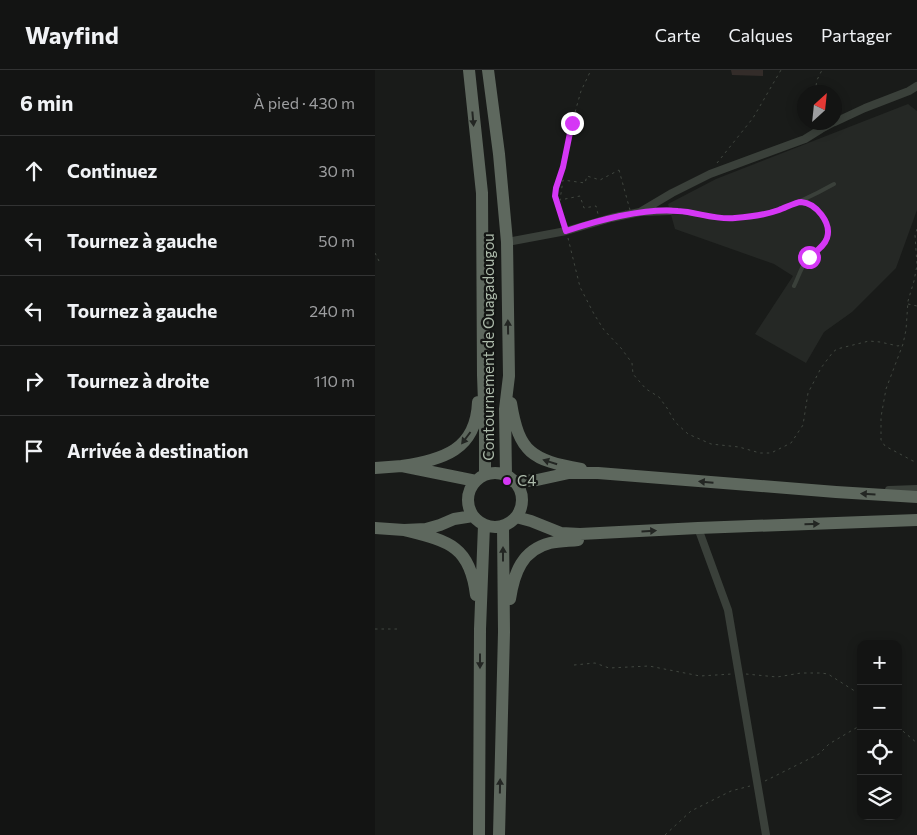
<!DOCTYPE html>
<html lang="fr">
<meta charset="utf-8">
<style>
:root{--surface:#131413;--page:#1c1d1c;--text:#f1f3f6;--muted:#9d9ea0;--line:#323333}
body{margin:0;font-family:Commissioner,sans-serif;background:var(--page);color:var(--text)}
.controls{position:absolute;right:15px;bottom:15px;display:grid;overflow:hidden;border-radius:10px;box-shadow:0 2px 12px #0003}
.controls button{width:45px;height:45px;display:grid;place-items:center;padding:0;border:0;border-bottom:1px solid var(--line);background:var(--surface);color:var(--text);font:25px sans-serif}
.compass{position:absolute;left:422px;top:15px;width:45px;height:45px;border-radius:50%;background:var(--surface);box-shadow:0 2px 12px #0003;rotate:27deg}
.stop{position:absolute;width:15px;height:15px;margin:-11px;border:4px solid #d537f5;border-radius:50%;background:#fff}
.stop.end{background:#d537f5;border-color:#fff;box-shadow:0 1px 5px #0008}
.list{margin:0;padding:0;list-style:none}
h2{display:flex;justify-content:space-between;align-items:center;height:65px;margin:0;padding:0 20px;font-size:21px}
h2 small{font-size:16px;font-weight:400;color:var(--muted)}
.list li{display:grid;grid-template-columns:32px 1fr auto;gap:15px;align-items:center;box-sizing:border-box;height:70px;padding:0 20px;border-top:1px solid var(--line)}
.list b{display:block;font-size:19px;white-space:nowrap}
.list em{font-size:16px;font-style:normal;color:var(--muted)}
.icon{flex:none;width:28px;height:28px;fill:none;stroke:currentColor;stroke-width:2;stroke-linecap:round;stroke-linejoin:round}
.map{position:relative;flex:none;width:542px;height:765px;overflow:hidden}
header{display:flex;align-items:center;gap:30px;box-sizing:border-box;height:70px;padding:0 25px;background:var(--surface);border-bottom:1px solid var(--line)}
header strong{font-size:24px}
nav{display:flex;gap:28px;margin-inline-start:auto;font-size:18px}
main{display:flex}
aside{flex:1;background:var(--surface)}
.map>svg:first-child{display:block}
.built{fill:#252825}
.green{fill:#332c29}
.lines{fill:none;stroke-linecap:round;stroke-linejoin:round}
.path{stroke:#414740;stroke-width:1;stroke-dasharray:2.5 4;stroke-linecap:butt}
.service{stroke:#3a403a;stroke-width:4}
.minor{stroke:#3a403a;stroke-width:8}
.trunk{stroke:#5e685e;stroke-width:12}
.oneway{fill:#232623}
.route{stroke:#d537f5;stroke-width:6}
.poi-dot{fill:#d537f5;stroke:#141614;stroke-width:2}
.labels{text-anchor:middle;stroke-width:4.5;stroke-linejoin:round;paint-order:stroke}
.street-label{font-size:15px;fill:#adbbab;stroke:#141614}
.poi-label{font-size:15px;fill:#adbbab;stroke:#141614;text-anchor:start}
</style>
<header>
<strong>Wayfind</strong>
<nav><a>Carte</a><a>Calques</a><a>Partager</a></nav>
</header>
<main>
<aside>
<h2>6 min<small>À pied · 430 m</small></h2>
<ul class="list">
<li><svg class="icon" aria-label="ahead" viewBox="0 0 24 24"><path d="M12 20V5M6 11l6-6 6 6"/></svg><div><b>Continuez</b></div><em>30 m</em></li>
<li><svg class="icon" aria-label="left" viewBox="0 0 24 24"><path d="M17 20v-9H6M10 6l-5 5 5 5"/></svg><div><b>Tournez à gauche</b></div><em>50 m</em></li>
<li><svg class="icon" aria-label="left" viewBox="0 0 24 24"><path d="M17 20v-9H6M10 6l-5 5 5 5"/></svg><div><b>Tournez à gauche</b></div><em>240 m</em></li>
<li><svg class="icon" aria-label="right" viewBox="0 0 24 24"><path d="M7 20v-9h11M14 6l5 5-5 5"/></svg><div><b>Tournez à droite</b></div><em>110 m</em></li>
<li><svg class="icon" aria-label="arrive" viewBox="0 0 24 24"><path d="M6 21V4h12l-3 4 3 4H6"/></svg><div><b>Arrivée à destination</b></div></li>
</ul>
</aside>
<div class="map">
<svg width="542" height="765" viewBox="0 0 542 765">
<rect width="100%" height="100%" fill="#191b19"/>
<path class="built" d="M533,34l9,7v99l-21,58 -44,44 -28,20 -18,31 -51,-29 38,-58 -19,-12 -99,-35 -7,-25 48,-25z"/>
<path class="green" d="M356,0h32v6l-31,-1z"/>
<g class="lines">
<path class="path" d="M440,22l2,-12 5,-10
M342,93l36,-45 28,-48
M244,100l11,40 -31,8 -3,-12 -12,2 -4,-12 -20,4 3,-20 22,3 2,-7 13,4z
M189,155l-9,-29 1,-9 7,-20 9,-44 9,-32 10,-21
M542,159l-2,6 2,30 -3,16 -6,20 -2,29 -3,14 -17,45 -5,28v23l4,6 28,15 4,1
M193,168l12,49 14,27 10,16 17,18 11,15 1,11 13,15 13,8 8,11 8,14 13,12 23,10 28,3 21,6h11l20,-10 12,-18 5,-32 13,-25 12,-16 4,-3 32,-8 11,1 18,4 5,-2
M0,183l5,10
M533,234l9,2
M0,559h25
M199,595l21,-2 14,5 40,-2 51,10 32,-2
M371,604l31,3 24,-4h20l7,1 33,21
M523,657l19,16
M390,711l54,-27 10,-10 32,-19
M290,765l26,-24 40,-20 19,-5"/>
<path class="service" d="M295,141c16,0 31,5 46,7 42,4 82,-14 118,-34
M419,216c4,-8 7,-18 12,-25 3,-6 10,-8 14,-13 14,-13 7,-34 -9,-42 -3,-2 -7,-3 -11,-4"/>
<path class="minor" d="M460,52l30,-14 44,-17 8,-5
M265,142l32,-19 38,-19 95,-35 16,-10 13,-7
M132,172l59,-11 45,-13 29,-6 30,-1
M514,420l28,-1
M323,458l30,82 38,225"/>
<path class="trunk" d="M94,0l13,123 1,182 2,55v45
M113,0l11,84 8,88 2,134 -4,33 1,67
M136,333c8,50 21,57 70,66
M27,396c41,-7 74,-15 76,-64
M0,398l27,-2 74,15
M93 430a27 27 0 1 1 54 0a27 27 0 1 1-54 0Z
M139,412l23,-2 32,-7h29l238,19 81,5
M141,447l15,4 30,12 19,1 118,-6 219,-8
M0,458l29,2 22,-1 14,-4 14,-6 19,-3
M29,460c44,11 66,15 72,65
M135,529c4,-26 12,-49 40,-56 9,-2 19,-2 28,-3
M104,765l1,-206 4,-104
M124,765l5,-203 -1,-106"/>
</g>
<defs><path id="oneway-solid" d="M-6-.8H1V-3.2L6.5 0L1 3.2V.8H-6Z" transform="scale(1.25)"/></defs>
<g class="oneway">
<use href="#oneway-solid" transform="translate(98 49) rotate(85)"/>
<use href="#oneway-solid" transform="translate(133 257) rotate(-91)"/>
<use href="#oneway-solid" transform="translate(91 368) rotate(127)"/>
<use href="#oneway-solid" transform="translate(175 392) rotate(-162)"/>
<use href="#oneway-solid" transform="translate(331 412) rotate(-175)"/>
<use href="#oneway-solid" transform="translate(493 424) rotate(-177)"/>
<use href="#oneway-solid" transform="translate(437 454) rotate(-2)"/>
<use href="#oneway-solid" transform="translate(274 461) rotate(-3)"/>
<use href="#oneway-solid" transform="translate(128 484) rotate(-90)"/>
<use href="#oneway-solid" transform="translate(105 591) rotate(90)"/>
<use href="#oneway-solid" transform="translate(125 716) rotate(-89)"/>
</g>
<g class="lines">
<path class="route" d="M197,53l-9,44 -7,21 -1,8 11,35c33,-11 77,-23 112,-20 19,1 37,9 57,7 15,-1 30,-3 44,-8 6,-2 17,-8 22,-8 15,1 31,21 26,36 -3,9 -11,13 -18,19"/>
</g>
<circle class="poi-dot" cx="132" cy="411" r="5"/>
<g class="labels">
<g class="street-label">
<text transform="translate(114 277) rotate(-90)" y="5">Contournement de Ouagadougou</text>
</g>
<g class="poi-label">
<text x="142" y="416">C4</text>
</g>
</g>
</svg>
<div class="controls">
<button>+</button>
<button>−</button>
<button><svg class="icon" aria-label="locate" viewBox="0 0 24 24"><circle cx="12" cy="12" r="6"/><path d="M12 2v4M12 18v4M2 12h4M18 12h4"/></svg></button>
<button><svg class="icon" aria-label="layers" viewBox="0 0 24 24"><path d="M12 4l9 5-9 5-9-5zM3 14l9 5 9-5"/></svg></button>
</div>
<svg class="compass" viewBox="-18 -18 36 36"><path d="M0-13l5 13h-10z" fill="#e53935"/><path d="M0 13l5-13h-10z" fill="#9d9ea0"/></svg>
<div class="stop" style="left:434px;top:187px"></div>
<div class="stop end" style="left:197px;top:53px"></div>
</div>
</main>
